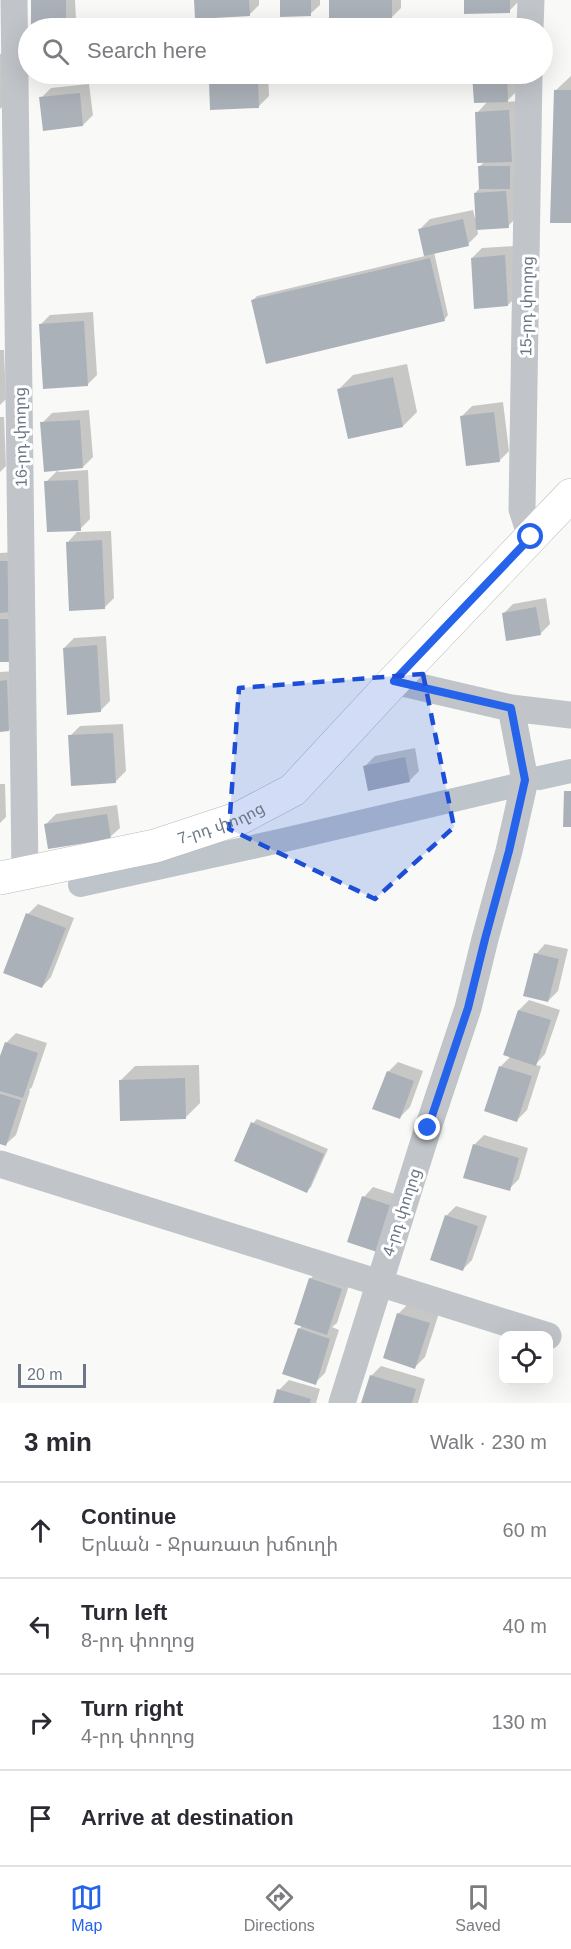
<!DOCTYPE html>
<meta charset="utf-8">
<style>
:root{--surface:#fff;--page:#f7f7f7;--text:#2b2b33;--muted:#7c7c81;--line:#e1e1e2;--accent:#2563eb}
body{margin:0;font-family:Arial,"Noto Sans Armenian",sans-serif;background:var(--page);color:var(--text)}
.controls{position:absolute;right:18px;bottom:18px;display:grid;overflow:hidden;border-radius:12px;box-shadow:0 6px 24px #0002}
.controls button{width:54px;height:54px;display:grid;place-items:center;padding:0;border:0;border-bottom:2px solid var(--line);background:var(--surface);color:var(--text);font:30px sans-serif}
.scale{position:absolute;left:18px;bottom:15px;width:68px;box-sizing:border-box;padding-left:6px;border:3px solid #6b7686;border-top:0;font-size:16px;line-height:21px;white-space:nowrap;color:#6b7686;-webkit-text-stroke:4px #fff;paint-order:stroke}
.stop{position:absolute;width:18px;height:18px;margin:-14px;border:4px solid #2563eb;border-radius:50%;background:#fff}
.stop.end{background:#2563eb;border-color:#fff;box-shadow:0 2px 6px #0008}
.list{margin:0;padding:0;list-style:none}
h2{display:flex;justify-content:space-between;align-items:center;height:78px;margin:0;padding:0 24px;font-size:26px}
h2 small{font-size:20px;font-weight:400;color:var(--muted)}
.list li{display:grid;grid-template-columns:39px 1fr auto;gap:18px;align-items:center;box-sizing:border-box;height:96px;padding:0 24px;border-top:2px solid var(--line)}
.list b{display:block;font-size:22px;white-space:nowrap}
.list p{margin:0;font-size:20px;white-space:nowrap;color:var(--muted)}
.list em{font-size:20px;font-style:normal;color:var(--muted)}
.icon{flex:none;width:33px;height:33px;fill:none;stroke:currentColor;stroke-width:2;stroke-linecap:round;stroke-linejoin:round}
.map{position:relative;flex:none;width:571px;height:1403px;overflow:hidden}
.search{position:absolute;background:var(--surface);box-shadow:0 6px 24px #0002;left:18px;right:18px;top:18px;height:66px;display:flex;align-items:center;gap:15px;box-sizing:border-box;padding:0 21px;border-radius:33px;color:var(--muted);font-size:22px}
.sheet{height:462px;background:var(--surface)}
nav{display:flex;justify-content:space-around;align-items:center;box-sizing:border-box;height:84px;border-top:2px solid var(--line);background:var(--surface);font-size:16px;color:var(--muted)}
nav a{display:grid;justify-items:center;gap:3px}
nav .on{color:var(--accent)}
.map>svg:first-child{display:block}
.shadow{fill:#0003}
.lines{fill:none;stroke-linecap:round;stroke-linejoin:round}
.canal{stroke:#bdc5cb;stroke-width:24}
.building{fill:#abb1b8}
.major-casing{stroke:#b7babf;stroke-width:34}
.minor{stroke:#c1c4c9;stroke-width:27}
.major{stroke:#fff;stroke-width:33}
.route{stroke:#2563eb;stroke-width:8}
.marked{fill:#1d4ed8;fill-opacity:0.2;stroke:#1d4ed8;stroke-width:4.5;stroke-dasharray:12 8;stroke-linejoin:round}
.labels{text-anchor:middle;stroke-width:6;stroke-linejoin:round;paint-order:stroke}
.street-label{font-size:16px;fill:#6b7686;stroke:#fff}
</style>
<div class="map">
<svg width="571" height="1403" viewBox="0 0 571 1403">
<rect width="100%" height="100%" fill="#f9faf8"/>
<path class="shadow" d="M32,0h43l1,19 -10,9h-33z
M196,0h63v5l-10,10z
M281,0h39v5l-10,9z
M330,0h71v8l-10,10z
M465,0h54v1l-10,10z
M0,54h3l3,49 -6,6z
M218,74h50l1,22 -10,10 -49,-24z
M474,74h43l1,16 -12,12 13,-1 -1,115 -10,10 -31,2 1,6 -10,10 -34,8 14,63 -4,5 -192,-19 5,-5 168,-40 -5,-27 10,-10 43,-9 2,8h2l-2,-25 5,-5v-22l5,-5 -8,-48 11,-12 -13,1z
M571,76v146l-15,-132z
M89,84l4,31 -10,10 -42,-27 10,-10z
M514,246l4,49 -10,10 -36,-47 10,-10z
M93,312l4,63 -10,10 -47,-60 10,-10z
M0,350h4l2,49 -6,6z
M407,364l10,48 -14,14 -65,-36 15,-15z
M503,402l6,49 -10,10 -37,-45 10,-10z
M89,410l4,47 -10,10 -41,-44 10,-10z
M0,417h4l2,49 -6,6z
M58,470v2l30,-2 2,49 -10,10 -34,-47z
M111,531l3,67 -10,10 -36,-66 9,-10z
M18,552l2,49 -20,59v-107z
M546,598l4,26 -10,10 -37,-20 10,-10z
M106,636l4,65 -10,10 -36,-63 10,-10z
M16,671l3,49 -10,10h-9v-58z
M123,724l3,47 -10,10 -46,-45 10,-10z
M415,748l4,23 -10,10 -44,-15 10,-10z
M0,784h5l1,33 -6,6z
M117,805l3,23 -10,9 -64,-13 10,-10z
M38,904l36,14 -23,59 -9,10 -37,-15 23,-58z
M545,944l23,5 -10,42 -10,10 -12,-47z
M529,1000l31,10 -15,44 -10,11 6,1 -14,44 -10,10 -31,-10 15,-44 10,-10 -6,-2 14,-44z
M16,1033l31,10 -15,44 -3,3 1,1 -14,44 -10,9 -6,-1v-82l6,-18z
M398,1062l25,9 -13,36 -10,10 -12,-45z
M199,1065l1,38 -15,15 -65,-37 15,-15z
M257,1119l71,30 -17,38 -4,4 -54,-68z
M484,1135l44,13 -9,31 -10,10 -35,-44z
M373,1187l31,10 -14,44 -26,-44z
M456,1206l31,10 -15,44 -10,10 -16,-54z
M320,1269l31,10 -14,44 -5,4 7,3 -14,43 -10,10 -16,-54 4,-4 7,-46z
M409,1303l30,10 -14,44 -10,10 -31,-10 15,-44z
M381,1366l44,13 -7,24h-55l8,-27z
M289,1380l31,9 -4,14h-41l4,-13z"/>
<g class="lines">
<path class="canal" d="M539,778l32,-7
M80,885l204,-45 229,-54"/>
</g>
<path class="building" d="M31,0h35v28h-35z
M194,0h55l1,16 -55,3z
M280,0h31v16l-31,1z
M329,0h63v19l-63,1z
M464,0h46v13l-46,1z
M472,74h35l1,28 -34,1z
M258,79l1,29 -49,2 -1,-29z
M554,90h17v133h-21z
M80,93l3,33 -40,5 -4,-34z
M509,110l3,52 -35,1 -2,-51z
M478,166h32v23h-31z
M506,191l3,37 -33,2 -2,-37z
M463,219l6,27 -45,10 -6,-27z
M505,255l3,51 -34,3 -3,-51z
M430,258l15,63 -179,43 -15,-64z
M84,321l4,65 -45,3 -4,-65z
M393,377l10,50 -55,12 -11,-50z
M494,412l6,50 -34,4 -6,-50z
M80,420l3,48 -39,4 -4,-50z
M78,480l3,51 -34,1 -3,-51z
M102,540l3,69 -36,2 -3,-69z
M0,561h8l3,51 -11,1z
M536,607l5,28 -35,6 -4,-28z
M0,619h10v43h-10z
M97,645l4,67 -34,3 -4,-67z
M7,680l2,51 -9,1v-51z
M113,733l3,50 -45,3 -3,-51z
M405,757l5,25 -42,9 -5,-25z
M564,791h7v36h-8z
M107,814l4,25 -63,10 -4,-25z
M26,913l40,15 -24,60 -39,-15z
M534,953l25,6 -11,43 -25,-6z
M518,1010l33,10 -15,46 -33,-11z
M5,1042l33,11 -15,45 -23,-7v-35z
M499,1066l33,10 -15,46 -33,-11z
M387,1071l27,10 -14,38 -28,-10z
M185,1078l1,41 -66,2 -1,-41z
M0,1094l21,6 -15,46 -6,-2z
M251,1122l73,32 -17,39 -73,-32z
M473,1144l46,14 -9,33 -47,-13z
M362,1196l33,11 -15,46 -33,-11z
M445,1215l33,11 -15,45 -33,-11z
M309,1278l33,11 -15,46 -33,-11z
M397,1313l33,10 -15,46 -32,-11z
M298,1328l32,11 -14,46 -34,-11z
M370,1375l46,14 -4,14h-51z
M277,1389l34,10 -1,4h-37z"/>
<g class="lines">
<defs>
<g id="major">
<path id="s1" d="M0,878l155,-32 85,-28 53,-28 101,-109 177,-186"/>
</g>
</defs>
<use href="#major" class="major-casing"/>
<path class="minor" d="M14,0l11,873
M530,28l1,-28
M529,74l-7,435 9,28
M394,681l117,27 60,7
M0,1164l548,172
M342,1403l86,-275 40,-120 17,-69 24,-88 16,-71 -14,-72"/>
<use href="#major" class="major"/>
</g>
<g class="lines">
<path class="route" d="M428,1128l40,-120 17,-69 24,-88 16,-71 -14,-72 -117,-27 137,-144"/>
</g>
<path class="marked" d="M423,674l31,153 -79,72 -146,-70 10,-141z"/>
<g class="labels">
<g class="street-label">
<text transform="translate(526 306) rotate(-89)" y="6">15-րդ փողոց</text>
<text transform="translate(20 437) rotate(-91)" y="6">16-րդ փողոց</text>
<text dy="6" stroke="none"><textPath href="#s1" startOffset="228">7-րդ փողոց</textPath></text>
<text transform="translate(401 1212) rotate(-72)" y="6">4-րդ փողոց</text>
</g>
</g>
</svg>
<div class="controls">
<button><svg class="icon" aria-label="locate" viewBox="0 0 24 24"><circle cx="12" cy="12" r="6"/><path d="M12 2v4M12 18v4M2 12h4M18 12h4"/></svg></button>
</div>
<div class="scale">20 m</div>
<div class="stop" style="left:531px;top:537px"></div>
<div class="stop end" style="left:428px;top:1128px"></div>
<div class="search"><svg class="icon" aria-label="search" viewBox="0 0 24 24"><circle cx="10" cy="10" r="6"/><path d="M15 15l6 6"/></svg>Search here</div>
</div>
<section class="sheet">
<h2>3 min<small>Walk · 230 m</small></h2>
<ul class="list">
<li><svg class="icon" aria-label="ahead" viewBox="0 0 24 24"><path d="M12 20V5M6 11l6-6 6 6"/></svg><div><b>Continue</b><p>Երևան - Ջրառատ խճուղի</p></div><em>60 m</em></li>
<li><svg class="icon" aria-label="left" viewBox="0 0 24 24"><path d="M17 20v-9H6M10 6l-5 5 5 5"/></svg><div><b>Turn left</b><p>8-րդ փողոց</p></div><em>40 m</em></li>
<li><svg class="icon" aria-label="right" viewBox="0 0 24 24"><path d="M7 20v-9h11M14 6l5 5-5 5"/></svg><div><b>Turn right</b><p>4-րդ փողոց</p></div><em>130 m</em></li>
<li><svg class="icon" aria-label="arrive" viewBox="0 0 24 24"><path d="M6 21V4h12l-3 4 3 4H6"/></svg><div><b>Arrive at destination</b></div></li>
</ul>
</section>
<nav>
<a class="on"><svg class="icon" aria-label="map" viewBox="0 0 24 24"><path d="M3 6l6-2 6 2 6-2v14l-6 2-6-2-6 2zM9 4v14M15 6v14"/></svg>Map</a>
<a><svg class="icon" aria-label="directions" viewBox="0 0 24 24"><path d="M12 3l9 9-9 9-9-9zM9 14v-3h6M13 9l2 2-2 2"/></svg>Directions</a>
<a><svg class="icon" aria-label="saved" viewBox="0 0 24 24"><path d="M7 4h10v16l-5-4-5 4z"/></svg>Saved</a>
</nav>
